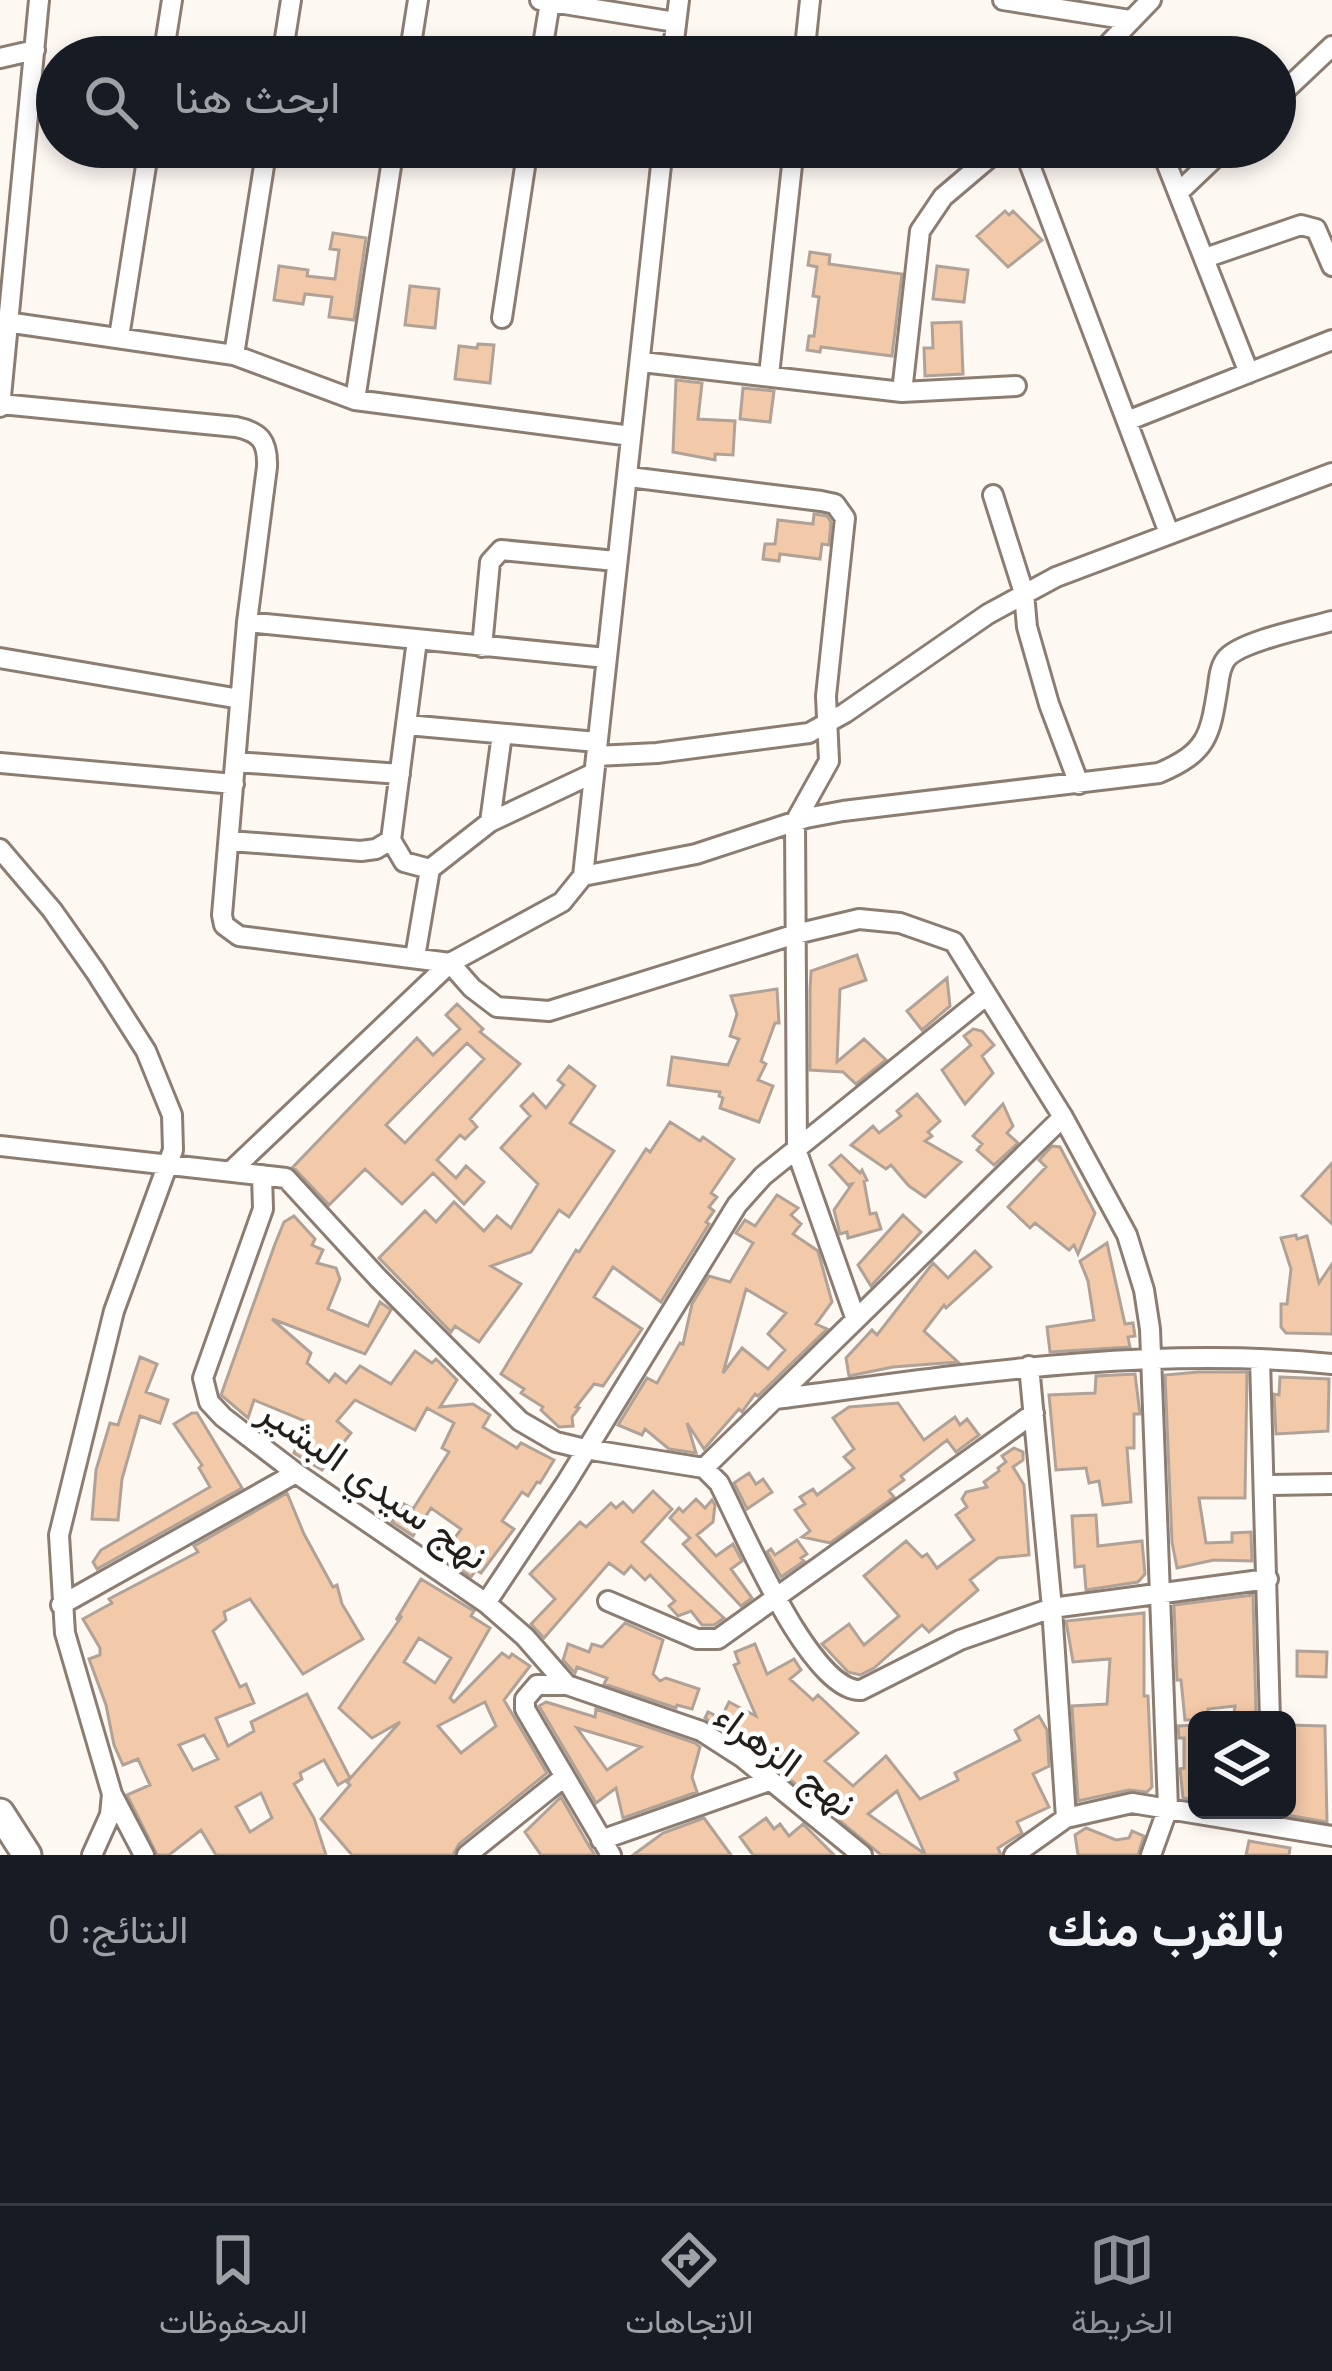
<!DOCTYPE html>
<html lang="ar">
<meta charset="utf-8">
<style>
:root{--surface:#171b24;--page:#20242c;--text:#f1f3f6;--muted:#9ea1a6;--line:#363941;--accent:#8c9099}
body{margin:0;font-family:Georgia,Vazirmatn,serif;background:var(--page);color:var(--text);direction:rtl}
.controls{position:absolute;right:36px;bottom:36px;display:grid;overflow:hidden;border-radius:18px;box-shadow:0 6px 18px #0003}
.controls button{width:108px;height:108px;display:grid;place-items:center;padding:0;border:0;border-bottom:3px solid var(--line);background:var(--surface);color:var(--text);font:60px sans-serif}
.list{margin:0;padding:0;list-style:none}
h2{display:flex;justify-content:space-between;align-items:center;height:156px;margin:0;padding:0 48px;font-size:51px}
h2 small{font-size:39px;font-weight:400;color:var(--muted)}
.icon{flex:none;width:66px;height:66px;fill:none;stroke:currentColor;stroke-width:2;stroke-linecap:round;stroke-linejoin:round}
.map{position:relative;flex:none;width:1332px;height:1855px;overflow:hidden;direction:ltr}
.search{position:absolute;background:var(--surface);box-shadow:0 6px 18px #0003;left:36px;right:36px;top:36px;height:132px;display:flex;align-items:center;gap:30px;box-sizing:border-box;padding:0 42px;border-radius:66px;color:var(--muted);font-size:45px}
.sheet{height:348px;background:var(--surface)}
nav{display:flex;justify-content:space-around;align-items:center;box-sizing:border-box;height:168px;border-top:3px solid var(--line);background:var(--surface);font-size:33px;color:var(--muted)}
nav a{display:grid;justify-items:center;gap:6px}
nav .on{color:var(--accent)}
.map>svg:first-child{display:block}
.building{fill:#f2c9a9;stroke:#b1a297;stroke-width:3;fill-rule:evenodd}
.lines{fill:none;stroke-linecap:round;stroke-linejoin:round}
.minor-casing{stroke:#8c7d73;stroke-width:24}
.secondary-casing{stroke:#8c7d73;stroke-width:33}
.minor{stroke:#fff;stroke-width:18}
.secondary{stroke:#fff;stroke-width:27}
.labels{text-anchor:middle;stroke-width:9;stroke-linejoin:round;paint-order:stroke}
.street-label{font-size:39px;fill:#231e19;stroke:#fff}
</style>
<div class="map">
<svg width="1332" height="1855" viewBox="0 0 1332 1855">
<rect width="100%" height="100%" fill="#fef8f3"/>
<path class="building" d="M1005,211l4,4 4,-4 29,29 -34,27 -31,-31z
M333,233l33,5 -12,82 -25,-3 3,-20 -27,-3 -2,10 -29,-4 5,-34 29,4 -1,6 28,3 4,-29 -9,-1z
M810,252l20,3 -1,9 73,10 -10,82 -71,-9 -1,5 -13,-2 2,-14h5l5,-39 -6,-1 4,-29 -9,-2z
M937,266l31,4 -4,32 -31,-3z
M410,286l29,3 -4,39 -30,-3z
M961,322l2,52 -38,2 -1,-28h9l-1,-25z
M478,344l16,1 -4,38 -35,-4 4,-33 18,2z
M676,380l26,3 -4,36 37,2 -2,34 -18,-1v6l-42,-8z
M743,388l31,3 -4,31 -30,-3z
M814,514l13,2 4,6 -2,23 -7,-1 -2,15 -40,-5 -1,7 -16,-2 2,-15h10l3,-24 35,4z
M857,955l9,25 -26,9 -3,73 27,-23 22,21 -30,24 -13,-12 -33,-2v-80l1,-19z
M947,978l3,28 -28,24 -15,-19z
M777,989l2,34h-4l-14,38 5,3 -8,16 15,6 -14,36 -39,-14 3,-10 -4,-2 1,-4 -52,-7 4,-28 56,8 11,-26 -9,-3 7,-22 -6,-18z
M457,1004l26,25 -3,3 40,32 -50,55 7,8 -12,12 -5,-4 -23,25 19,18 10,-12 18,16 -20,22 -31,-31 -31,31 -37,-35 -36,36 -36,-38 124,-129 16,17 27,-26 -14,-14zM467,1043l17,16 -79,84 -19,-18z
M973,1029l9,2 12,14 -12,11 11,17 -28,31 -23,-34 29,-25 -7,-9z
M569,1066l26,20 -25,37 44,28 -45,66 -10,-7 -28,42 -40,14 30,18 -42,58 -24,-16 -4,6 -72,-74 46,-47 11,11 18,-20 30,29 13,-15 14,12 27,-44 -37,-36 29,-32 -9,-10 12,-12 13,14 18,-23 -6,-5z
M917,1094l23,27 -12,11 4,4 -7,5 36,21 -36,35 -16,-11 -18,-21 -5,4 -35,-24 22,-19 6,7 22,-17 -4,-5z
M1003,1104l10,22 -6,7 11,10 -24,22 -17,-15 5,-6 -9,-8z
M670,1122l30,19 3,-4 31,22 -23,34 6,4 -8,10 5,4 -8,11 3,2 -48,78 -48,-35 -19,30 48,32 -39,57 -9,-2 -18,23 3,1 -7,9 1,9 -14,1 -18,-17 2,-3 -22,-14 3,-4 -23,-15 75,-124 3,2 67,-103 4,3z
M1052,1146l8,1 35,66 -17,41 -4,-9 -5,5 -34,-27 -5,5 -22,-21 38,-40 -7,-7z
M841,1155l19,18 2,-3 5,10 -3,1 6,33 6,-1 5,16 -33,9 -1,-6 -7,2 -6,-24 18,-26 -4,1 -18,-20z
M1332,1163v61l-30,-28z
M777,1195l21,13 -7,7 10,9 -8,10 25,17 14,51 -16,22 11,5 -69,67 -3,-2 -13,18 -3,-3 -35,40 -17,-26 9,30 -27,-4 -24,-20 -3,6 -24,-10 29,-47 10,5 23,-40 3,1 9,-40 17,-28 21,6 23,-39 -17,-10 9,-13 10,6zM746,1289l40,24 -18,21 17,16 -17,19 -26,-21 -19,25z
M903,1215l18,17 -50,54 -13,-21z
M294,1216l21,23 -3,6 11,5 -6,13 19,5 4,11 -12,30 40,17 12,-24 11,8 -26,44 -93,-35 39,34 -4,10 22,19 6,-8 11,9 14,-17 31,18 24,-33 17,12 4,-4 21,21 -17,27 33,-3 17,11 -7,12 34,21 4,-5 33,17 -14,23 -3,-1 -9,14 -6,-4 -20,29 12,8 -33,44 -5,-3 -5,7 -18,-13 3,-4 -12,-7 17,-24 -30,-21 -18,28 -21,-14 12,-18 9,5 36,-57 -7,-4 12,-25 -27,-15 -12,22 -60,-30 -18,21 14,12 -29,37 -28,-17 11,-32 -51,-21 -6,18 -27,-23 54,-151 9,-22z
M1296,1235l1,4 10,-3 12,47 13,-19v70l-46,-1 -5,-6v-23h6l4,-35 -10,-31z
M1107,1243l18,81 8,-1 2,13 -7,1 2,10 -80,5 -3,-25 47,-7 -6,-39 -8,-20z
M975,1251l16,16 -45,41 -2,-3 -20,26 34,31 -65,5 -44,9 -3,-18 26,-28 5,5 56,-72 15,15z
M140,1357l17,7 -11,28 22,8 -8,23 -20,-7 -18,63 -4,41 -26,-1 4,-49 14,-47 8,2z
M1198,1372h49l-2,126h-46l7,45 26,-1v-9l19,-1 1,29 -38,-1 -37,8 -5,-26 -7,-167z
M1135,1374l5,40h-6v34h-7l4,54 -28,3 -4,-24 -10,2 -3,-15 -30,2 -7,-75 46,-2 1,-17z
M1280,1377l49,2 -1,52 -52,3 -2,-40 5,1z
M898,1403l26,37 31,-23 5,8 7,-6 12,16 -23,17 -9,-12 -46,36 3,4 -15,11 5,6 -64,46 -28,-6 8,-6 -15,-21 10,-6 -5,-7 13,-8 4,6 37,-27 -10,-11 10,-8 -21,-31 16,-11z
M192,1413h5l45,75 -145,81 -4,-7 8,-12 109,-63 -11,-19 3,-3 -28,-41z
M1014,1448l9,4v8l-10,7 11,18 5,70 -31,3 -28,22 8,10 -49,42 -7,-7 -48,43 -14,7 -12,-3 -26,-28 27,-20 15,21 35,-29 -35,-40 42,-35 16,16 5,-3 10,14 37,-28 -18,-25 11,-8 -5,-8 4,-7 21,-5 -3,-5 15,-11 -1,-3 8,-6 -4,-6z
M749,1473l7,11 7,-5 9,13 -25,17 -13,-26z
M653,1491l19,18 -30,33 82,76 -10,7h-12l-11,-14 -13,5 -9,-10 6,-5 -25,-26 -5,5 -14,-14 -7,8 -15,-11 -65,75 -13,-14 24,-25 -25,-25 50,-52 6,5 25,-24 5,5 7,-6 10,10z
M287,1493l17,41 29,53 4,-2 5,19 21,35 -60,35 -53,-75 -26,13 2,8 -13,11 27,56 6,-3 8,19 -38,15 12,28 26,-15 -3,-9 56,-28 43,84 -12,7 -14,-25 -24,13 2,6 -8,5 20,34 12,37h-110l-15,-25 -32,25h-12l-30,-60 23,-10 -12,-26 -15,6 -9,-20 -8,-40 -17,-46 11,-4v-7l-17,-29 29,-16 -3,-4 89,-47 -4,-6zM204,1735l14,24 -25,11 -14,-25zM261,1793l11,25 -22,14 -14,-25z
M696,1499l9,9 7,-8 3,5 -2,17 -16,13 19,21 17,-12 9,17 -11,8 21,29 -11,8 -58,-62 7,-6 -20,-20 9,-10 4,4z
M1096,1515l2,31 44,-5 3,33 -7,8 -52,8 -2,-24 -9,1 -3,-51z
M797,1540l10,14 -6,4 3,3 -23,16 -14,-25 4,-3 4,6z
M421,1579l53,32 -3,5 19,12 -40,70 4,4 48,-49 7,5 3,-4 18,12 -26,34 43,73 -88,71 -6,11h-101l-31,-36 29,-34 -3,-3 53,-60 -28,16 -33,-30 63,-92 -6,4zM419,1638l32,20 -16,25 -31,-21zM485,1702l11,24 -35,27 -23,-27z
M1253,1595l3,117 -22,2 1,-8 -27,3v11h-23l-4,-40h-4l-3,-75z
M1144,1613v83h4l4,91 -5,5 -18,-2 -51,11 -6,-95 35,-2 3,-45 -37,3 -7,-41z
M625,1623l38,17 -10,34 7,7 6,-3 33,11 -7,20 -15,-4 -1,3 -72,-24 3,-6 -30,-11 -2,6 -12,-13 5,-16 21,8 3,-8 10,3z
M755,1644l12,30 27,-15 7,11 -11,9 23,21 5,-5 40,38 -33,28 28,25 33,-30 34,43 38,-19 -3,-7 65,-33 -5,-10 24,-14 8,14 2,36 -16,8 16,33 -32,15 5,11 -24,15 3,7h-120l-129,-107 -47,-30 3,-6 13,6 8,-16 27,14 -22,-51 5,-2 -4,-11zM897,1791l28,63 -57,-40z
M1297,1651l30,1 -1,25 -29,-1z
M546,1702l49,15 1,-8 99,34 5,4 -8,30 5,15 -74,26 -7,-30 -20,15 -57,-97zM577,1728l64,19 -34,23z
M1197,1725v75l-14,-2 -3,-29 4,-1v-30h-5l-1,-12z
M1287,1725l38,1 2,96 -40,-7z
M561,1797l28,49 6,9h-54l-16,-23z
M704,1818l27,37h-98l30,-22z
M766,1818l8,11 6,-5 9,12 14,-12 31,31h-81l-13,-18z
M1086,1828l30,12 13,-2 3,-7 12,5 -6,19h-60l-3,-20z
M1249,1841l41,7 -1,7h-43z"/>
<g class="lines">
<defs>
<path id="minor" d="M540,0l135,22
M1003,0l127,20
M163,57l9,-57
M282,57l9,-57
M409,57l9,-57
M541,57l9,-55
M672,57l7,-57
M804,57l6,-57
M1096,57l55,-57
M0,58l35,-8
M1275,100l57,-54
M1023,147l146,386
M1160,147l89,226
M1180,191l46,-44
M1205,258l96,-33 15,4 16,37
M502,318l26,-171
M6,322l228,33 121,45 276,36
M119,337l30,-190
M234,355l33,-208
M642,362l260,30 114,-6
M769,375l25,-228
M902,392l18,-161 23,-34 59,-50
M355,400l39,-253
M0,404l236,23c24,5 32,14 31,40l-20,155 -25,293 2,10 15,11 211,27 22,25 25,19 52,4 247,-77 63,-15 41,4 54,19 109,175 64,118 17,55 6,39 18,479 -17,47
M0,407l39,-407
M1127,421l205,-81
M629,477l192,24 14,3 10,14 -19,178 3,65 -34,61 2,330 58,165
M993,495l31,98 3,34 22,77 30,80
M247,622l359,36
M417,640l-26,200 13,22 26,7
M482,647l8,-85 11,-12 115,11
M0,658l240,41
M407,725l190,17
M596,756l61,-3 152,-20 36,-20 143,-99 68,-37 276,-104
M236,762l164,12
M0,763l234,21
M490,822l12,-88
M230,841l131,10 15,-2 15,-9
M0,849l52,61 43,61 51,80 26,64 1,35 -59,161 -55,224 6,98 47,161 -2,21 -18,40
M583,876l113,-22 110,-36 37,-7 316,-38c49,-21 51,-37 59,-87 1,-9 2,-19 8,-27 14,-18 82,-31 106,-38
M415,957l15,-88 60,-47 104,-49
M0,1146l286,32 92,100 142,143 36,21 29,7 119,19 15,15c23,44 91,209 142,207l99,-50 92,-32 216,-29
M231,1171l219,-208 112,-61 21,-26 80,-729
M262,1175l1,34 -60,169 6,24 14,15 73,56 190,130 39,34 42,48
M1260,1359l10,361
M1029,1366l23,242 14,210
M776,1399c183,-24 371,-54 556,-35
M704,1468l359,-351
M1265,1485l67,-1
M608,1601l89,38h21l316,-226
M486,1603l80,-120 171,-278 26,-29 224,-181
M61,1605l235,-132
M113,1796l31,59
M601,1840l168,-59
M467,1855l96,-77
M611,1855l-86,-146v-10l12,-14h30l134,46 42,27 119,97
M1014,1855l52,-37 66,-15 200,33"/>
<path id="secondary" d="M0,1813l27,42"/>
</defs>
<use href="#minor" class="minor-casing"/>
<use href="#secondary" class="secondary-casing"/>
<use href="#minor" class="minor"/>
<use href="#secondary" class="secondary"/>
</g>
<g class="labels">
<g class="street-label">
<text transform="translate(374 1483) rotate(35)" y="14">نهج سيدي البشير</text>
<text transform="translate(786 1759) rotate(36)" y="14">نهج الزهراء</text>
</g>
</g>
</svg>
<div class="controls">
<button><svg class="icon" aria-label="layers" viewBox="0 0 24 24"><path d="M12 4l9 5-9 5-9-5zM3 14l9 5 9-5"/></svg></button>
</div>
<div class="search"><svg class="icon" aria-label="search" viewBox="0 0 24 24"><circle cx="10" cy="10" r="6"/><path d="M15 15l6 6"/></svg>ابحث هنا</div>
</div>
<section class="sheet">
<h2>بالقرب منك<small>النتائج: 0</small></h2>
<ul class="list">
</ul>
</section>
<nav>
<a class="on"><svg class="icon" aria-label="map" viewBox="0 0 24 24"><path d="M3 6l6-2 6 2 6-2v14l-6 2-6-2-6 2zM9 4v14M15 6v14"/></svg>الخريطة</a>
<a><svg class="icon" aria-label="directions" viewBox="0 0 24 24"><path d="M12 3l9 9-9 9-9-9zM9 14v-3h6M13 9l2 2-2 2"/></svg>الاتجاهات</a>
<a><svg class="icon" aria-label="saved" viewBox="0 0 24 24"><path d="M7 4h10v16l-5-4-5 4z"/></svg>المحفوظات</a>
</nav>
